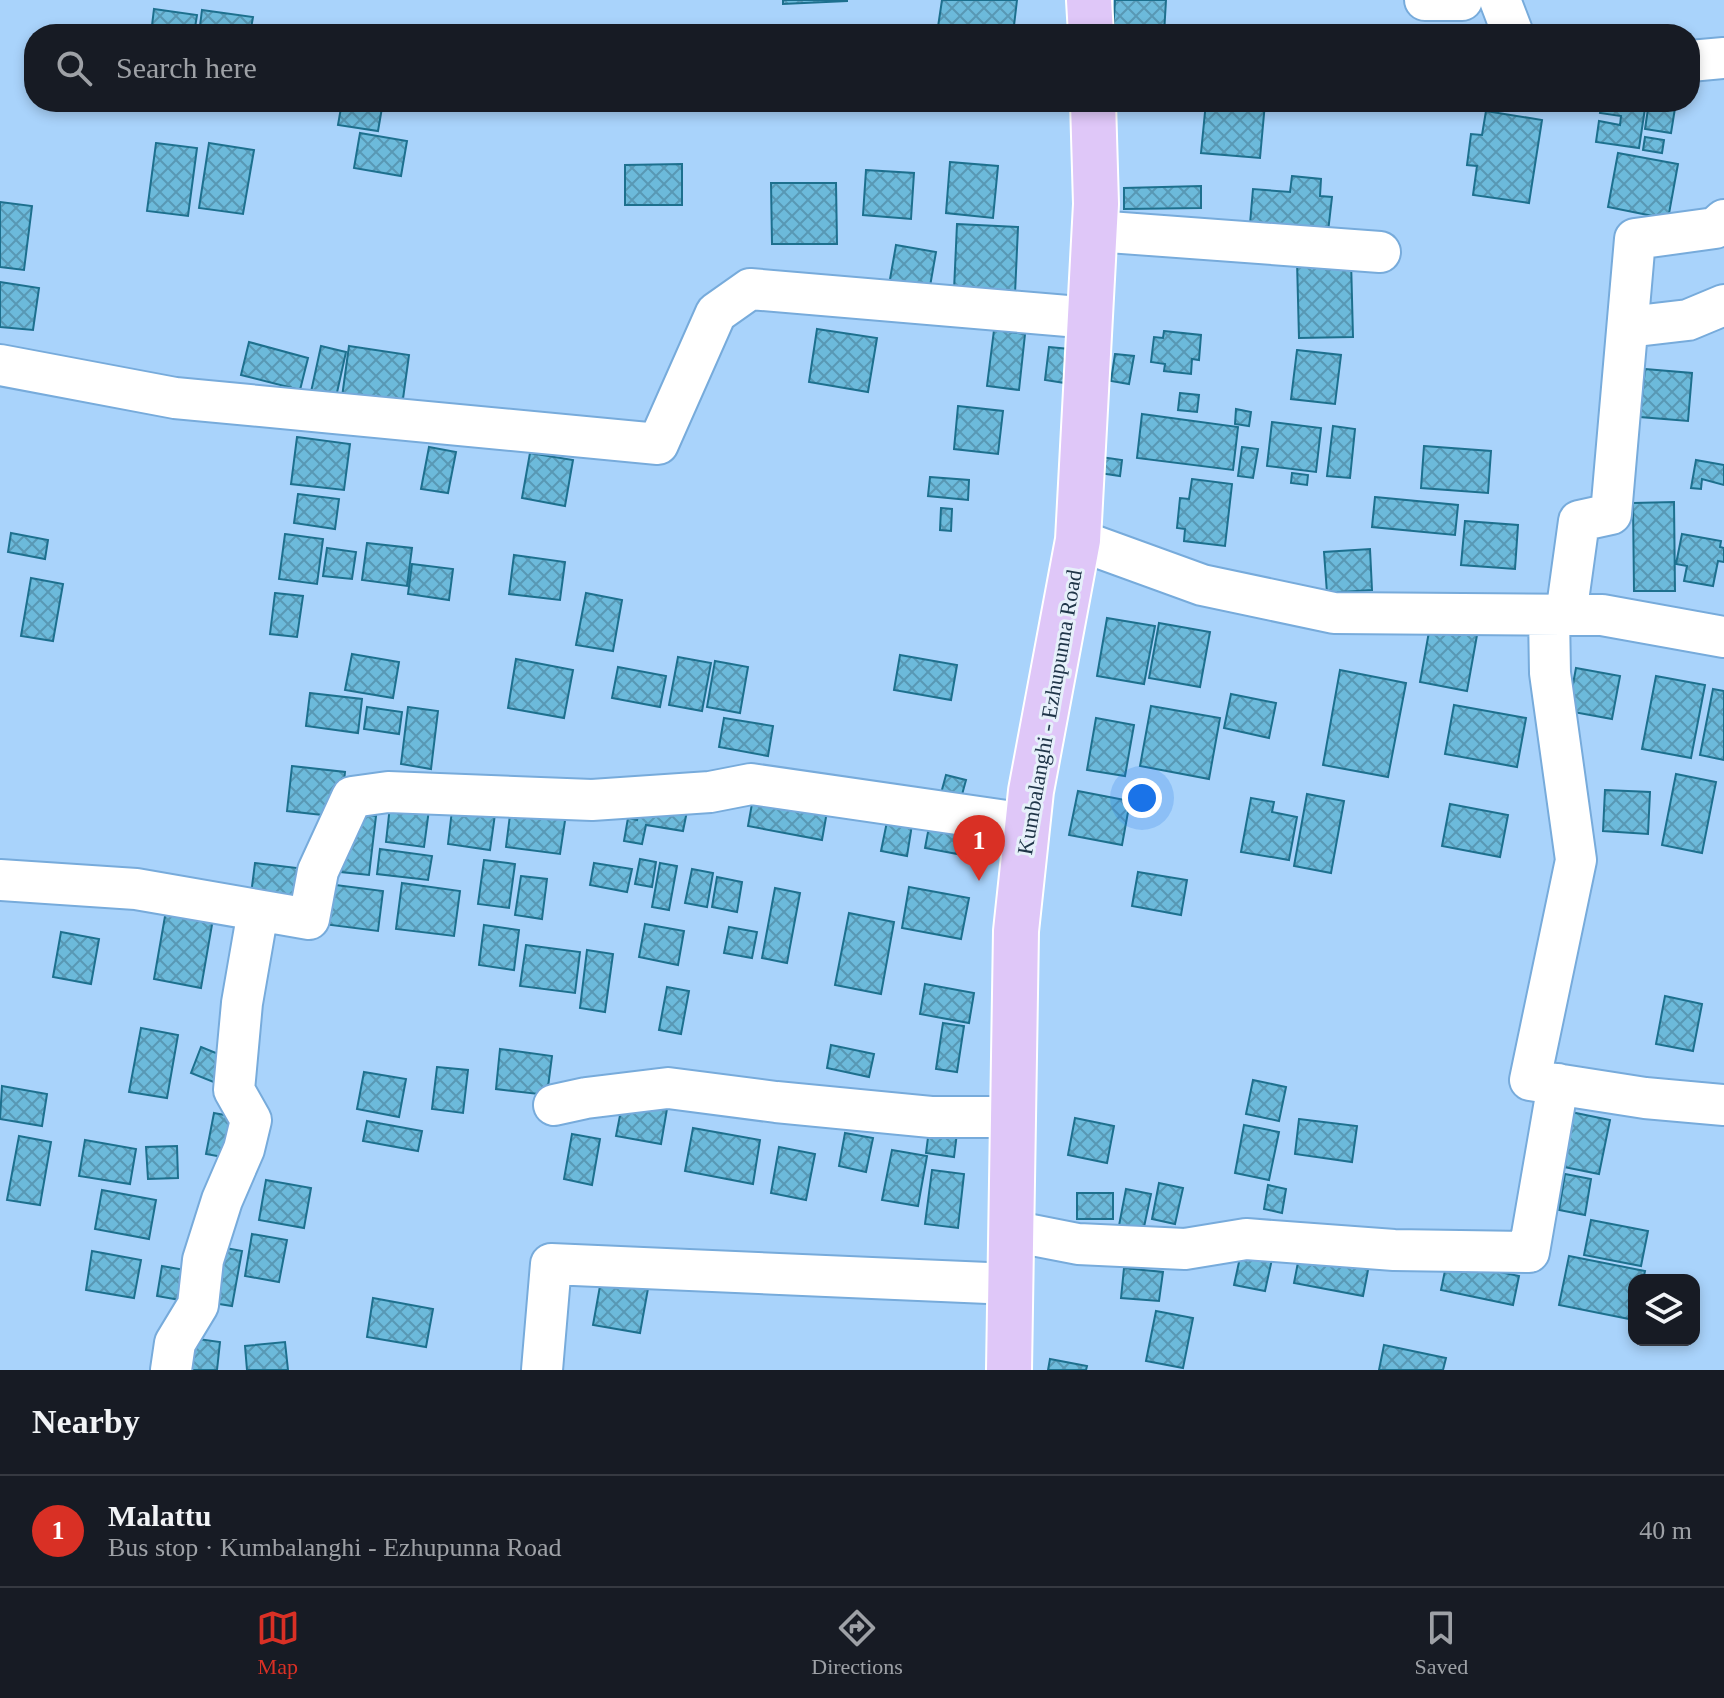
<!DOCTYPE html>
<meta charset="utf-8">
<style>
:root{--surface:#171b24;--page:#20242c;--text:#f1f3f6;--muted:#9ea1a6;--line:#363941;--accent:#d93025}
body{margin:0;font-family:"Times New Roman",serif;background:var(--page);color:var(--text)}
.controls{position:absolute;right:24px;bottom:24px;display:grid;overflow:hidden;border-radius:16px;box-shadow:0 4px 12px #0003}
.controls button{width:72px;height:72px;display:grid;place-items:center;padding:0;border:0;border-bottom:2px solid var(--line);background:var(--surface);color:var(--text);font:40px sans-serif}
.you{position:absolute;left:1142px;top:798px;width:28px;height:28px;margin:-20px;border:6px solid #fff;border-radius:50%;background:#1a73e8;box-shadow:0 0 0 12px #1a73e833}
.badge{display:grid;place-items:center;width:52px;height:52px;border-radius:50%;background:var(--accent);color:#fff;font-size:26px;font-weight:700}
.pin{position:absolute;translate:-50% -66px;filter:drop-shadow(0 2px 4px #0008)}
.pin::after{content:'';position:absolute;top:42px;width:28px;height:24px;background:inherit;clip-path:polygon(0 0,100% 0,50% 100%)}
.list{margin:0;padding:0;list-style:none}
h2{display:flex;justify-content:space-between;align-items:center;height:104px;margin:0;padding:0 32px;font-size:34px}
h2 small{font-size:26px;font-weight:400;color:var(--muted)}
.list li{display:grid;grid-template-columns:52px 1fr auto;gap:24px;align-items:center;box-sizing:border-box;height:112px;padding:0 32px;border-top:2px solid var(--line)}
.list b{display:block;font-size:30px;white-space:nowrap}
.list p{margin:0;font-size:26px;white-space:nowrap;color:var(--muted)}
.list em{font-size:26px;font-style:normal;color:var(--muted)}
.icon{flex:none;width:44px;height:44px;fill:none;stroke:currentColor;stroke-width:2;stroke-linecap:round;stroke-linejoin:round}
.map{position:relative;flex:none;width:1724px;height:1370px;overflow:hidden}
.search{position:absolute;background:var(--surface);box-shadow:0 4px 12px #0003;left:24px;right:24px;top:24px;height:88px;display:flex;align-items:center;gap:20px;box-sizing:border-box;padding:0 28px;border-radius:32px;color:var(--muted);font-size:30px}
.sheet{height:216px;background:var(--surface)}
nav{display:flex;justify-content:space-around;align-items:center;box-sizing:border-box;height:112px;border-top:2px solid var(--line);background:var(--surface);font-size:22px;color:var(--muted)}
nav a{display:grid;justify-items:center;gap:4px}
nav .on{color:var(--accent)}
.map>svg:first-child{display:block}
.building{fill:url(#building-cross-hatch);stroke:#1d708e;stroke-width:2}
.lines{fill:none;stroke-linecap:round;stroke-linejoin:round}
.minor-casing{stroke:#77abdb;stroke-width:44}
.major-casing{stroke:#fff;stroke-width:48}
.minor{stroke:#fff;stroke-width:40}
.major{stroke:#dfc7f8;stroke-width:44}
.labels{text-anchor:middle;stroke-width:6;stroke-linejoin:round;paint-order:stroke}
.street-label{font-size:22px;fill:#203649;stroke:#e6f0fa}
</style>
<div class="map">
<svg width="1724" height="1370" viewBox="0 0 1724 1370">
<defs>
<pattern id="building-cross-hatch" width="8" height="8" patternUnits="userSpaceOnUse" patternTransform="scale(2)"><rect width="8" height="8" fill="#6cbadb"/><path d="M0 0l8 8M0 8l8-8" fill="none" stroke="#5898b4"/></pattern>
</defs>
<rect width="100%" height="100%" fill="#a9d3fb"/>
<path class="building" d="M783,0h64v1l-64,3z
M942,0h75l-4,34h-16l-59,-7z
M1115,0h51l-2,34h-51z
M154,9l43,6 -3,19h-43z
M202,10l51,7 -3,17h-51z
M342,102h41l-5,29 -40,-6z
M1206,102l59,1 -5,55 -59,-5z
M1602,102h44l-7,46 -43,-6 3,-21 21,4 1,-9 -21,-3z
M1649,102h27l-5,31 -26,-4z
M1486,111l56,9 -13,83 -56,-8 4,-29 -10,-1 4,-31 11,1z
M360,133l47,8 -6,35 -47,-8z
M1645,137l19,3 -2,13 -19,-3z
M156,143l41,5 -9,68 -41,-5z
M209,143l45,7 -11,64 -44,-6z
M1618,153l60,11 -10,55 -60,-12z
M950,162l48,4 -5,52 -47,-5z
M682,164v41h-57v-40z
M866,170l48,3 -3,46 -48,-4z
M1292,176l29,3 -1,17 12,1 -4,35 -78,-8 3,-35 37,3z
M771,183h65l1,61h-65z
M1201,186v22l-77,1v-21z
M0,202l32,4 -8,64 -24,-3z
M957,224l61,3 -3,67 -61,-4z
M896,245l40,7 -7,40 -40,-7z
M1351,260l2,77 -54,1 -2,-77z
M0,282l39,6 -6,42 -33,-3z
M817,329l60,9 -9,54 -59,-10z
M994,330l31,4 -6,56 -32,-4z
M1164,331l37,4 -2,25 -7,-1 -1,15 -27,-3 1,-7 -14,-2 3,-25 9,1z
M249,342l59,16 -8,32 -59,-15z
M321,346l25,6 -10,45 -25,-5z
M349,346l60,9 -7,51 -60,-9z
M1049,347l20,2 -4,34 -20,-3z
M1297,350l44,5 -6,49 -44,-5z
M1115,354l19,2 -5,28 -18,-3z
M1645,369l47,4 -4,48 -48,-4z
M1180,393l19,2 -2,17 -19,-2z
M958,406l45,5 -5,43 -44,-5z
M1236,409l15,3 -2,14 -14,-2z
M1142,414l96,13 -5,43 -96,-12z
M1272,422l49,6 -5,44 -49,-6z
M1333,426l22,3 -5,49 -23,-2z
M297,437l53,7 -6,46 -53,-6z
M1424,446l67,5 -3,42 -67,-5z
M429,447l27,5 -8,41 -27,-4z
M1242,447l16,2 -5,29 -15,-2z
M530,453l43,7 -8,46 -43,-8z
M1101,457l21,3 -2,16 -21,-3z
M1696,460l28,5v20l-22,-6 -1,10 -10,-1z
M1292,473l16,2 -1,10 -16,-2z
M930,477l39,3 -1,20 -40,-4z
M1192,479l40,5 -7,62 -41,-5 1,-12 -8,-1 3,-30 9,1z
M298,494l41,5 -4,30 -41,-6z
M1375,497l83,8 -3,30 -83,-8z
M1674,502l1,89h-41l-1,-88z
M941,508l11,1 -1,22 -11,-1z
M1465,521l53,4 -3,44 -54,-4z
M11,533l37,7 -3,19 -37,-7z
M285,534l38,5 -6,45 -38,-5z
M1682,534l39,7 -1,6 4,1v14l-6,-1 -5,25 -29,-5 3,-15 -11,-2z
M367,543l45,5 -5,38 -45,-6z
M327,548l29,4 -4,27 -29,-3z
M1370,549l2,41 -45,3 -3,-41z
M514,555l51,7 -5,38 -51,-6z
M412,564l41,5 -4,31 -41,-6z
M31,578l32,6 -10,57 -32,-5z
M275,593l28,3 -6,41 -27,-3z
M586,593l36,7 -9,51 -37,-6z
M1107,618l48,8 -11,58 -47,-8z
M1159,623l51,9 -10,55 -51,-9z
M1430,626l47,9 -10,56 -47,-9z
M352,654l47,8 -6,36 -48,-8z
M900,655l57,10 -6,35 -57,-10z
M678,657l33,6 -9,48 -33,-6z
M516,659l57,11 -9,48 -56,-10z
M715,661l33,6 -8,46 -33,-6z
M618,667l48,9 -6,31 -48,-9z
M1576,668l44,8 -8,43 -44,-8z
M1340,670l66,13 -18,94 -65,-12z
M1656,676l49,9 -14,73 -49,-9z
M1713,689l11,2v69l-24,-5z
M310,693l52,6 -4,34 -52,-7z
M1231,694l45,9 -7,35 -45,-10z
M1454,705l72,13 -9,49 -72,-13z
M1151,706l69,12 -11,61 -69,-13z
M367,707l35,5 -3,22 -35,-5z
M408,707l30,4 -7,58 -30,-5z
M724,718l49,8 -5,30 -49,-9z
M1096,718l38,7 -9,51 -38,-6z
M292,766l53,6 -5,45 -53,-6z
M1676,774l40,8 -14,71 -40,-8z
M946,775l20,5 -9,33 -20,-5z
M755,787l74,13 -7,40 -74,-14z
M1605,790l45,2 -2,42 -45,-3z
M1078,791l52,10 -8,44 -53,-10z
M1307,794l37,7 -13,72 -37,-7z
M391,797l39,5 -6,45 -38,-5z
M1251,798l23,4 -2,10 25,5 -8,43 -48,-8z
M453,802l43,5 -6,43 -42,-6z
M1450,804l58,11 -8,42 -58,-11z
M511,807l55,7 -6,40 -54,-7z
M890,807l24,5 -7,44 -26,-5z
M639,811h48l-4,20 -37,-6 -4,19 -18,-3 4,-23 9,2z
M932,811l42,8 -6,37 -43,-8z
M349,812l27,4 -7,59 -28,-3z
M380,849l52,7 -4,24 -51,-6z
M640,859l16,3 -4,25 -17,-3z
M484,860l31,4 -6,44 -31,-4z
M255,863l59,7 -6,40 -58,-8z
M594,863l38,6 -5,23 -37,-7z
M660,863l17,3 -8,44 -17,-3z
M692,869l21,4 -6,34 -22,-4z
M1138,872l49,8 -6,35 -49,-9z
M521,876l26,3 -5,40 -27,-4z
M717,877l25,5 -5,30 -25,-5z
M320,883l63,8 -5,40 -63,-8z
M402,883l58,8 -6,45 -58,-7z
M909,887l60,11 -8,41 -59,-11z
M775,888l25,5 -13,70 -25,-5z
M167,905l47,8 -13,75 -47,-9z
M849,913l45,9 -13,72 -46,-9z
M645,924l39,7 -6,34 -39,-8z
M484,925l35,5 -5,40 -35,-5z
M729,927l28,5 -5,26 -28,-5z
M61,932l38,7 -8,45 -38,-7z
M526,945l54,7 -5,41 -55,-7z
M587,950l26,4 -8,58 -25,-4z
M925,984l49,9 -5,30 -49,-9z
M667,987l22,4 -8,43 -22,-4z
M1665,996l37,8 -9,47 -37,-7z
M943,1023l21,3 -7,46 -21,-3z
M141,1028l37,7 -11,63 -38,-6z
M831,1045l43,9 -5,23 -42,-9z
M201,1047l25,10 -10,26 -25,-10z
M500,1049l52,7 -5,39 -51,-6z
M437,1067l31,3 -5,43 -31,-4z
M364,1072l42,7 -7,38 -42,-8z
M1253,1080l33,7 -7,34 -33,-7z
M2,1086l45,8 -5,32 -42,-7z
M624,1095l44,8 -7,41 -45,-8z
M1571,1112l39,8 -11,54 -40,-8z
M214,1113l27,5 -7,41 -28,-5z
M1075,1118l39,8 -7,37 -39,-8z
M1299,1119l58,7 -5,36 -57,-8z
M367,1121l55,10 -4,20 -55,-10z
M930,1122l28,3 -4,32 -28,-4z
M1244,1125l35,7 -10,48 -34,-7z
M693,1128l67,12 -7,44 -68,-13z
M845,1133l28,5 -7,34 -27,-6z
M572,1134l28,5 -8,46 -28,-6z
M19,1136l32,6 -11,63 -33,-5z
M85,1140l51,9 -6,35 -51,-8z
M177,1146l1,32 -30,1 -2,-32z
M779,1147l36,7 -9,46 -35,-7z
M892,1150l35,6 -9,50 -36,-6z
M932,1170l32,4 -6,54 -33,-4z
M1565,1174l26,5 -6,36 -26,-5z
M266,1180l45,8 -7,40 -45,-8z
M1159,1183l24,5 -8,36 -23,-5z
M1268,1185l18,4 -4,24 -18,-4z
M1126,1189l25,5 -10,47 -24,-5z
M102,1190l54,10 -7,39 -54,-10z
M1077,1193h36v26h-36z
M1591,1220l57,11 -7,35 -57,-11z
M252,1234l35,6 -8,42 -34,-6z
M210,1245l32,6 -10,55 -32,-5z
M92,1251l49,9 -7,38 -48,-8z
M1300,1252l69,13 -6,31 -69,-13z
M1241,1253l31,6 -7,32 -31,-6z
M1569,1256l76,15 -2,9h-9v40l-75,-15z
M1447,1261l72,15 -6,29 -72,-15z
M162,1266l40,7 -5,30 -40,-7z
M1124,1268l39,4 -4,29 -38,-3z
M602,1275l47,8 -9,50 -47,-8z
M373,1298l60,11 -7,38 -59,-10z
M1156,1311l37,7 -10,50 -37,-7z
M184,1337l36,5 -3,28h-38z
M285,1342l3,28h-41l-2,-24z
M1384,1345l62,13 -3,12h-64z
M1050,1359l37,7 -1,4h-38z"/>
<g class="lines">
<defs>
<path id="minor" d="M1425,0h37
M1500,0l13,34
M1690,61l34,-3
M1095,231l285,21
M1628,327l60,-7 36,-15
M0,365l175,33 483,46 58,-131 34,-24 341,29
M1078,540l124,45 132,28 268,2 122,22
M1549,615l1,58 26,187 -46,220 115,18 79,7
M1566,615l13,-94 32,-7 24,-275 80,-11 9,-8
M0,880l136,9 173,30 9,-48 34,-74 36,-5 204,8 118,-8 41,-8 276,40
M554,1105l32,-7 82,-10 108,14 155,15h82
M1012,1231l66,13 107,5 61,-10 148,11 135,2 29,-168
M171,1370l4,-27 23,-38 5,-45 19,-60 22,-51 7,-29 -17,-30 8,-87 16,-92
M542,1370l9,-106 460,20"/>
<path id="major" d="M1089,0l2,34
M1009,1370l7,-439 15,-140 47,-251 18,-336 -3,-102"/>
</defs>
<use href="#minor" class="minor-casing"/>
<use href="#major" class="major-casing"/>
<use href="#minor" class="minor"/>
<use href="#major" class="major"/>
</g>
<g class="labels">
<g class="street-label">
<text transform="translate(1049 712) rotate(-80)" y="8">Kumbalanghi - Ezhupunna Road</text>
</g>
</g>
</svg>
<div class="controls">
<button><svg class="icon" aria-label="layers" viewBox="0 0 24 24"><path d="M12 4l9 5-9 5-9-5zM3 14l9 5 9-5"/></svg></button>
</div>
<div class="you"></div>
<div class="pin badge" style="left:979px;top:881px">1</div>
<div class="search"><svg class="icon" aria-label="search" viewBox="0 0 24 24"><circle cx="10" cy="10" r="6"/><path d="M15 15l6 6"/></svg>Search here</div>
</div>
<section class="sheet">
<h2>Nearby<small></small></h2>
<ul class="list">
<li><span class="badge">1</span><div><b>Malattu</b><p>Bus stop · Kumbalanghi - Ezhupunna Road</p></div><em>40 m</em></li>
</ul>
</section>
<nav>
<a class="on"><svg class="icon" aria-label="map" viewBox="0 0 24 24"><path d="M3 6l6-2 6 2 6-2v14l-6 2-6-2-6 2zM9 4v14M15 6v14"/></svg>Map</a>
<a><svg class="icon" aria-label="directions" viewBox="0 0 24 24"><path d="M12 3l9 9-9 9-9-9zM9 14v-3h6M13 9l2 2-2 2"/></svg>Directions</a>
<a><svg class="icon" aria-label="saved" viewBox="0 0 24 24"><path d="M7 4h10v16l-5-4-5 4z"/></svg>Saved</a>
</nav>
